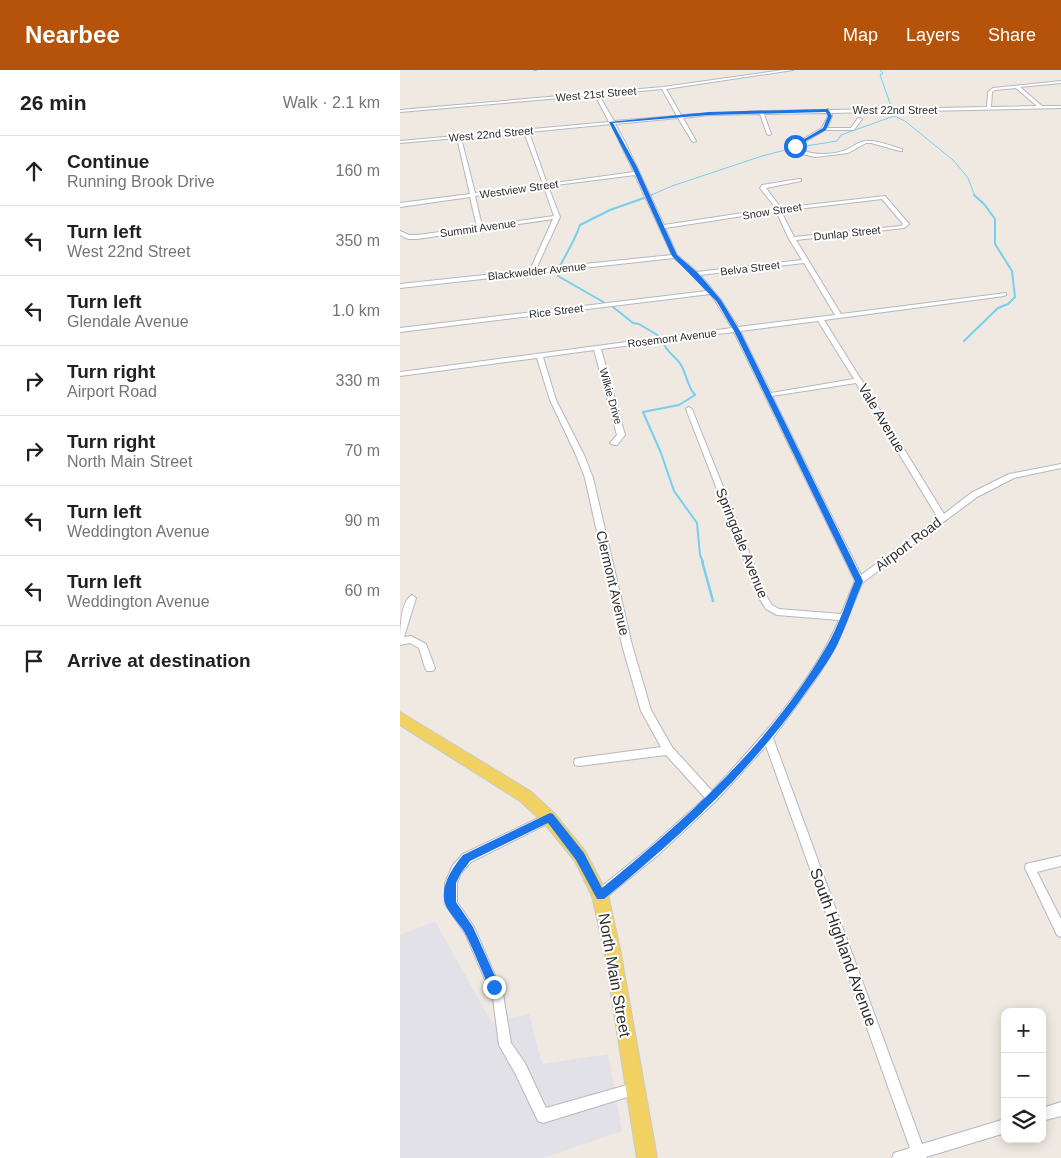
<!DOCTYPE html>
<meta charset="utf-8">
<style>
:root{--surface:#fff;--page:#f2f2f2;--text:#202124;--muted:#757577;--line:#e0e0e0;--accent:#b45309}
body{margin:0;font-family:Helvetica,sans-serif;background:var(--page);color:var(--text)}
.controls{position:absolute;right:15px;bottom:15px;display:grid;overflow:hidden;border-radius:10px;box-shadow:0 2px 12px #0003}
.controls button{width:45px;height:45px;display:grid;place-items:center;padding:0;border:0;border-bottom:1px solid var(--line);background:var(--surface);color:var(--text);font:25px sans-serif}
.stop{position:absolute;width:15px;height:15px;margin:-11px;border:4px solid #1a73e8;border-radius:50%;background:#fff}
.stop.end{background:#1a73e8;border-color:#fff;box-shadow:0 1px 5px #0008}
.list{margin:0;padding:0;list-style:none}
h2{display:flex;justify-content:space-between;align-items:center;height:65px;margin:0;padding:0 20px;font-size:21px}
h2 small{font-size:16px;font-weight:400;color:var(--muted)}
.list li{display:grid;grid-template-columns:32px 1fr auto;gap:15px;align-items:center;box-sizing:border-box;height:70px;padding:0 20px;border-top:1px solid var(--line)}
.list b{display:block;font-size:19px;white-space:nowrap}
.list p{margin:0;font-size:16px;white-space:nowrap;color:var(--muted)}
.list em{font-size:16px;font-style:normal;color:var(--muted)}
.icon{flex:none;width:28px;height:28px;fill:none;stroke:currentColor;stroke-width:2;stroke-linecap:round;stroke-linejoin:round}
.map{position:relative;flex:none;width:661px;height:1088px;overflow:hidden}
header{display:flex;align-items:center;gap:30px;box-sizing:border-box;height:70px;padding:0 25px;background:var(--accent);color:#fff}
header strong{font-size:24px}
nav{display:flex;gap:28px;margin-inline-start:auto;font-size:18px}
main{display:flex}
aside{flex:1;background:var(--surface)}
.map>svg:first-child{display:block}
.industrial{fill:#e3e1e8}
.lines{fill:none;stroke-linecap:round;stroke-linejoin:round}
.stream-far2{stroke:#75cff0;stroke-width:1}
.stream-far1{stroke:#75cff0;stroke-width:2}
.stream{stroke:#75cff0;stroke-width:2.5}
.minor-casing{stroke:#b4b7c1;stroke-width:2}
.primary-casing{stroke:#c9c9c9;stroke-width:2}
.minor{fill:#fff;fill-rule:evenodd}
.primary{fill:#f2d163;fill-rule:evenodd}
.route{fill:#1a73e8}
.labels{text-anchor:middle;stroke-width:4;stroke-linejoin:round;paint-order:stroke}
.far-street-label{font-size:11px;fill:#2e2e2e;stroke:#fff}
.street-label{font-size:14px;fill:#2e2e2e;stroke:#fff}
.near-street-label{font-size:16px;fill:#2e2e2e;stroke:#fff}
</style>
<header>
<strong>Nearbee</strong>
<nav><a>Map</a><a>Layers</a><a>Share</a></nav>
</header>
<main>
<aside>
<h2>26 min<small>Walk · 2.1 km</small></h2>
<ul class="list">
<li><svg class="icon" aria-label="ahead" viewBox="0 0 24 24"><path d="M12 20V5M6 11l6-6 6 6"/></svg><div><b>Continue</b><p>Running Brook Drive</p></div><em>160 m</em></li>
<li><svg class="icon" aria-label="left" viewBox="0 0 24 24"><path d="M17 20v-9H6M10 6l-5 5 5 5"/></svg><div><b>Turn left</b><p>West 22nd Street</p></div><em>350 m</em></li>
<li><svg class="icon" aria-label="left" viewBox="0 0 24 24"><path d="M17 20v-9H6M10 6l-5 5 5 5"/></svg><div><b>Turn left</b><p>Glendale Avenue</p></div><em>1.0 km</em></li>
<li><svg class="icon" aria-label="right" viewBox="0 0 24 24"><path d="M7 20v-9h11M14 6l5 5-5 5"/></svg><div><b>Turn right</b><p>Airport Road</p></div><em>330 m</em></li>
<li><svg class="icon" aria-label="right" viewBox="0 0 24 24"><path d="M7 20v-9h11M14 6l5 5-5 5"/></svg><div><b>Turn right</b><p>North Main Street</p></div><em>70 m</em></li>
<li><svg class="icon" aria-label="left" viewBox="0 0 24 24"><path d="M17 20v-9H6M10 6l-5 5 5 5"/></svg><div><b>Turn left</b><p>Weddington Avenue</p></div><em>90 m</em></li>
<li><svg class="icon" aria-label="left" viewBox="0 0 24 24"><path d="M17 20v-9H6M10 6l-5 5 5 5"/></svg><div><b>Turn left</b><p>Weddington Avenue</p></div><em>60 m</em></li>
<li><svg class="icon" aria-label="arrive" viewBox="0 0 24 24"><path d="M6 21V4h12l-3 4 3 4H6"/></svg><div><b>Arrive at destination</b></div></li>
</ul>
</aside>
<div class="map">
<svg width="661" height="1088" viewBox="0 0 661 1088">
<rect width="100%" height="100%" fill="#efe9e1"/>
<path class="industrial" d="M35,851l57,102 37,-9 13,50 66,-10 14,77 -79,27h-143v-223z"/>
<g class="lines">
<path class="stream-far2" d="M480,0l3,3 -3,2 12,34
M134,1l3,-1
M400,77l37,-6 4,-6 53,-19 11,5 48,39 15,18 7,18
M249,126l23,-10 90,-30 31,-8"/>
<path class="stream-far1" d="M249,126l2,-1
M160,196c7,-14 15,-26 20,-41l30,-15 34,-12
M157,200l1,6 47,27
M213,237l20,16 6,1 20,12
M564,271l34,-33 10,-4 7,-7 -3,-26 -17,-27v-25l-11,-15 -10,-9
M263,272c3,10 13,14 18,23 6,10 6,21 14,30l-16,10 -36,7 18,41 13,38 23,32 3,32 3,7"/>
<path class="stream" d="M302,491l11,40"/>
<defs>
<path id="minor" d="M383,0h10l-127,19 15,26 80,-4 65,-1 2,-1 2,1 157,-3 1,-15 5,-4 68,-7v2l-41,4 22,19h19v2l-230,5 1,3 -5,12h24l7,-10 4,1 -8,11h-29l-27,16c9,11 35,9 48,4 7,-3 13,-9 21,-9 11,-1 24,5 35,8v2h-2l-29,-8h-5l-18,10 -33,4 -17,-4 -5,-7v-1l29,-17 6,-12 -1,-3 -63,1 7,20 -2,1 -2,-1 -7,-20 -51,1 -26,3 13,23 -2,1 -2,-1 -14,-23 -63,6 10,18 39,83 112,-17 -16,-20 2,-3 37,-6h2v2l-35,7 15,20 104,-12 24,28 -5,4 -108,12 45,74 165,-21v2l-2,1 -180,24 36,58 2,2v1l82,133 27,-21 38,-19 52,-10v4l-47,10 -37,19 -115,86 -26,63 -18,30 -45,62 149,406 83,-25v14l-79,24 1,1h-35l2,-5 16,-5 -144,-402 -50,55 -59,55 -53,43 -4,1 -4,-1 -2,-4 2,-4 53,-43 56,-50 -39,-43 -87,11 -4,-1 -1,-3 1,-3 4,-1 82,-11 -20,-36 -19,-66 -37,-167 -9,-23 -26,-55 -13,-42 -137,18v-4l332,-44 -16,-26 -6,-8 -310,38v-4l307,-37 -13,-16 -20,-17 -274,30v-4l130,-14 23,-51 -136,20h-9l-8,-4v-4l9,4h8l60,-8 -7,-30 -70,10v-4l70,-9 -13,-56 -57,5v-2l209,-19 -14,-27 -195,17v-2l263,-23zM616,18l21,18 -46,1 1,-15 3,-2zM262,19l15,27 -63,5 -15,-26zM211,54l23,48 -87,12 -18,-52zM124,62l19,52 -68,9 -14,-55zM235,105l37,80 -136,14 24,-52 -12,-31zM144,117l10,29 -72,10 -7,-30zM482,129l21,25 -2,2 -107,11 -13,-26zM376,141l13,28 13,21 -105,12 -20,-17 -12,-27zM404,193l31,52 -97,12 -17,-27 -21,-25zM418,251l36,58 -83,14 -31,-62zM334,262l121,249 -14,33 -62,-5 -7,-4 -5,-8 -75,-188 -3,-2 -2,1 -1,1 73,189 7,11 11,6 62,5c-28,65 -80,120 -127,171l-40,-44 -21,-37 -19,-65 -39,-167 -9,-23 -28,-55 -13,-43 51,-7 23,85 -7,8 4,2h3l8,-10 -24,-86zM456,313l82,135 -77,57 -89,-179z
M12,525l4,3 -12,39 7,-1 15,8 9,24 -2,3h-6l-2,-3 -6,-20 -9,-5 -10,2c0,-12 0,-44 12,-50z
M149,743l4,2 1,3 -1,3 -82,41 -10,11 -4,10v19l17,25 29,67 8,49 14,20 21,45 88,-25 5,1 1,5 -1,5 -5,1 -91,28 -5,-2 -23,-48 -16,-28 -6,-47 -27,-63 -21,-31v-21l8,-18 10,-11z
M661,786v10l-24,6 24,47v18l-4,-2 -32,-67 1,-4 4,-1z
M661,1032v14l-19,5v-13z"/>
<path id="primary" d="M0,642l130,79 24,22 31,38 23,44 12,54 37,209h-20l-33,-209 -12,-53 -17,-35 -31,-38 -24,-22 -120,-76z"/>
</defs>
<use href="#minor" class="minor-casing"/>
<use href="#primary" class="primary-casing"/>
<use href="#minor" class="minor"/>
<use href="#primary" class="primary"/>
</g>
<path class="route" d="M428,39l4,7 -6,14 -31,17 -1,-2 29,-17 5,-12 -2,-4 -117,3 -96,8 24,44 40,88 21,18 23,27 19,31 123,250c-9,21 -16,44 -26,64 -10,20 -25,38 -38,57 -55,76 -123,138 -195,197h-7l-21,-39 -28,-37 -78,38 -9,12 -5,10v19l17,25 25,56 2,4 -2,4 -4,1 -4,-1c-7,-18 -15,-37 -23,-54 -5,-11 -14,-19 -20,-29 -10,-18 5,-40 16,-53l87,-42 3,1 31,39 18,35c86,-70 171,-147 226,-244 11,-19 18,-42 27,-63l-121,-250 -17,-29 -45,-46 -40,-89 -23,-45 100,-10z"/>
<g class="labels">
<g class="far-street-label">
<text transform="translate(196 24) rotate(-5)" y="4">West 21st Street</text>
<text x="495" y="44">West 22nd Street</text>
<text transform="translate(91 64) rotate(-5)" y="4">West 22nd Street</text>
<text transform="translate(119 119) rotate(-8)" y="4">Westview Street</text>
<text transform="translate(372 141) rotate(-9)" y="4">Snow Street</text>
<text transform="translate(78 158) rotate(-8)" y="4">Summit Avenue</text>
<text transform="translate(447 163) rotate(-6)" y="4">Dunlap Street</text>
<text transform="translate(350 198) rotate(-7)" y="4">Belva Street</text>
<text transform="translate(137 201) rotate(-6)" y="4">Blackwelder Avenue</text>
<text transform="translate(156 241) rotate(-7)" y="4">Rice Street</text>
<text transform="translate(272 268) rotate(-7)" y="4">Rosemont Avenue</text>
<text transform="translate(211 326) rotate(74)" y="4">Wilkie Drive</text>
</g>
<g class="street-label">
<text transform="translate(482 348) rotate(59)" y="5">Vale Avenue</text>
<text transform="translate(342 473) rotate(68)" y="5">Springdale Avenue</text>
<text transform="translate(508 474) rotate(-37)" y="5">Airport Road</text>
<text transform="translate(213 513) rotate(77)" y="5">Clermont Avenue</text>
</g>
<g class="near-street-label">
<text transform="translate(444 877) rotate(70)" y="6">South Highland Avenue</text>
<text transform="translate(215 905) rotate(80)" y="6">North Main Street</text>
</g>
</g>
</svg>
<div class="controls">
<button>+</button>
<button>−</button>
<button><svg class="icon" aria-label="layers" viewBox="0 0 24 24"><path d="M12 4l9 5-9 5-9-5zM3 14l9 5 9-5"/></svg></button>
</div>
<div class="stop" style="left:395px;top:76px"></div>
<div class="stop end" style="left:94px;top:917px"></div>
</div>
</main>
